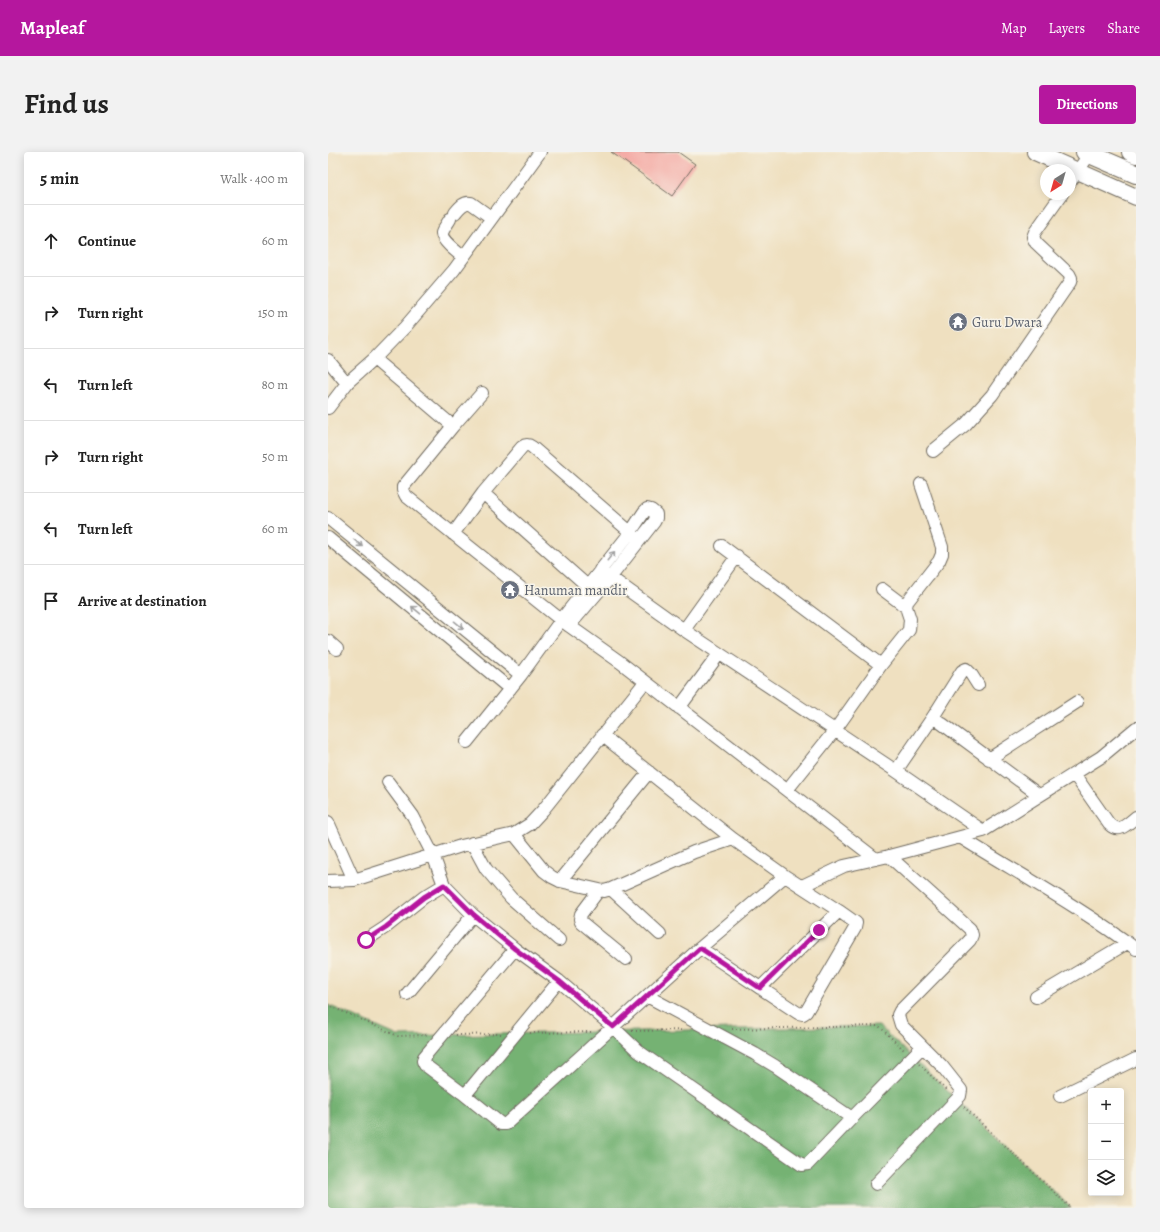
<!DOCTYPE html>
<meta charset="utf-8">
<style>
:root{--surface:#fff;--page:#f2f2f2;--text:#222;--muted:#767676;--line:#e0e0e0;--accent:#b5179e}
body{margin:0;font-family:Alegreya,serif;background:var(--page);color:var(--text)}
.controls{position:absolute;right:12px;bottom:12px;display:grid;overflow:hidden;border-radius:4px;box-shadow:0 2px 10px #0003}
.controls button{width:36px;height:36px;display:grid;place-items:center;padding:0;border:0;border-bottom:1px solid var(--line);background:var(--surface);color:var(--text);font:20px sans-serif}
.compass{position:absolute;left:712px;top:12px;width:36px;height:36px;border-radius:50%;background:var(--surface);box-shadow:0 2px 10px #0003;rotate:217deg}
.stop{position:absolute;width:12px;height:12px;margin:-9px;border:3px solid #b5179e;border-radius:50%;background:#fff}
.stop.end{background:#b5179e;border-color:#fff;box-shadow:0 1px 4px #0008}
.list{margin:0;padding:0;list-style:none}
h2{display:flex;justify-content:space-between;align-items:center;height:52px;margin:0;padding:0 16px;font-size:17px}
h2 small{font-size:13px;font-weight:400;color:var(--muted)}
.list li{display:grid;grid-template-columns:26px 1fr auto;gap:12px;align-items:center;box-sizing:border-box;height:72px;padding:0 16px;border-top:1px solid var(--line)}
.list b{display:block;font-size:15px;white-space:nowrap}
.list em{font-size:13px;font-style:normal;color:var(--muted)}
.icon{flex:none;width:22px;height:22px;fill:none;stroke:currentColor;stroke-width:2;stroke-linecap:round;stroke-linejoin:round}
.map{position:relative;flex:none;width:808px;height:1056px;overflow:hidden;border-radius:4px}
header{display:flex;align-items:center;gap:24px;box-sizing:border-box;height:56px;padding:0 20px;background:var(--accent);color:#fff}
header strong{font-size:19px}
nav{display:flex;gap:22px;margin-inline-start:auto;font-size:14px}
.intro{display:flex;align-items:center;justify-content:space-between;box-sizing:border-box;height:96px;padding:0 24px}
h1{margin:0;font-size:28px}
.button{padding:10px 18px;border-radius:4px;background:var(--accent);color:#fff;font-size:14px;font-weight:700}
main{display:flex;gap:24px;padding:0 24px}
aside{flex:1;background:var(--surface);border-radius:4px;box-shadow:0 2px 10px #0003}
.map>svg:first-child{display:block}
.forest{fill:#74b273;stroke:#506e4f}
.building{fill:#f4aca6}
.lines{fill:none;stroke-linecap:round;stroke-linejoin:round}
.minor-casing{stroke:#706a5f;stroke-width:14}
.major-casing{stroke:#706a5f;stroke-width:18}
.highway-casing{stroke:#706a5f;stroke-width:20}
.path{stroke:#706a5f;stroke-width:2;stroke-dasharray:1 3;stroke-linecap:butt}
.minor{stroke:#fff;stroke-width:12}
.major{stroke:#fff;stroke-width:16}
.highway{stroke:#fff;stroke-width:18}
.oneway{stroke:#a0a0a0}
.route{stroke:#b5179e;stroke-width:5}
.labels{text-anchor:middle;stroke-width:3;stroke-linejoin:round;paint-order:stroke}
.worship-label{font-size:14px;fill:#5b616d;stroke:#f7f3e8;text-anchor:start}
</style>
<header>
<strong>Mapleaf</strong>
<nav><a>Map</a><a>Layers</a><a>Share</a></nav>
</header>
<div class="intro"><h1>Find us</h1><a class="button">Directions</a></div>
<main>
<aside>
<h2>5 min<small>Walk · 400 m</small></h2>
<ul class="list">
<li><svg class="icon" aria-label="ahead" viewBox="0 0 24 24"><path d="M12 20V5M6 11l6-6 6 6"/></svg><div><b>Continue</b></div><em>60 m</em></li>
<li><svg class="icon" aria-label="right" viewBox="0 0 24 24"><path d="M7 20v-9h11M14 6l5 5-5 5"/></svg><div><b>Turn right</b></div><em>150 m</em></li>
<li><svg class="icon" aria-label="left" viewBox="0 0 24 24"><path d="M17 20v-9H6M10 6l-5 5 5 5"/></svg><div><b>Turn left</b></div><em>80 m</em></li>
<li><svg class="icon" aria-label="right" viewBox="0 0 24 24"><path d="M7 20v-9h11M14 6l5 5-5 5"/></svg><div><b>Turn right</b></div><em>50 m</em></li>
<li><svg class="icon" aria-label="left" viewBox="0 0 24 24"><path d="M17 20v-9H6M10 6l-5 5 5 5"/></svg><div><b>Turn left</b></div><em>60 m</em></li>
<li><svg class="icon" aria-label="arrive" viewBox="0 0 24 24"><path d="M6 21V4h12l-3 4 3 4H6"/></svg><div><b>Arrive at destination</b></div></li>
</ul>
</aside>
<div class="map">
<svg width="808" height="1056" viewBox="0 0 808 1056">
<rect width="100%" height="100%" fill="#f7f3e8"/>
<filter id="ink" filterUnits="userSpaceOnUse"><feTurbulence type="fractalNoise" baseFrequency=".025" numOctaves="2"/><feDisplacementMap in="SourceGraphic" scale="8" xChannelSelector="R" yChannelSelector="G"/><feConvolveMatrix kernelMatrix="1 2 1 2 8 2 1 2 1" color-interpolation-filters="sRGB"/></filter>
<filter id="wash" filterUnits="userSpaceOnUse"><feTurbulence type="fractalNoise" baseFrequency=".012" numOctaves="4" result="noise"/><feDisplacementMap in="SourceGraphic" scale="16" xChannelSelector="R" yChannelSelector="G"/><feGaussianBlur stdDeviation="0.9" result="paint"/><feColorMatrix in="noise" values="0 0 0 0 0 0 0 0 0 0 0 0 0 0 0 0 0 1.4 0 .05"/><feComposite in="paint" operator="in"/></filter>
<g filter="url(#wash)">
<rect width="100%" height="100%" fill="#efe0c0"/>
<path class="forest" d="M0,853l70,31 481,-10 192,182h-743z"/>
<g id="blocks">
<path class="building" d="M283,0h67l17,12 -23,32z"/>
</g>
</g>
<g filter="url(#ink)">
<use href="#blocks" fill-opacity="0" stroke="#706a5f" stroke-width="1"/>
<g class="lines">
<defs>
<path id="minor" d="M742,30l21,-30
M127,61c4,-5 9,-12 16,-10l21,15
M122,67c-2,4 -7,10 -8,14 -1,7 16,20 21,24
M46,207l79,67
M0,208l17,21 3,1
M154,241l-29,33 -50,61v3l3,6 155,124 59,42 256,197
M0,256l20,-26 26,-23 31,-32 49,-57 86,-118
M605,299l33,-27 26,-29 78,-113 1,-4 -2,-4 -33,-31 -3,-6 2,-5 27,-38
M155,341l110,98
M0,366l193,157
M125,382l30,-41 39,-46c4,-3 6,-3 10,0l104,90
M0,386l182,151
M394,394l159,119
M272,418l84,60 212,141 87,60
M578,455l1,-5 32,-41 3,-7v-7l-21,-63
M356,478l53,-74
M0,489l9,8
M351,556l40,-54
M605,565l106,78
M274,583l131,104 52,37 54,35 17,12 -1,5 -49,84 -3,2 -5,-1 -98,-65
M139,590l54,-67 40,-55 69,-87 14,-21 3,-3 4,1 5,4v4l-2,4 -44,56 -41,48
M661,607l88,-57
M568,619l37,-54 29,-46 4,-2 5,5 7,11
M746,622l35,50c10,10 18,0 27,-7
M60,630l25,34 20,39 11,30 29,30 42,34 44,32 54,46 25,24 164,114 6,-1 44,-46 70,-71
M459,638l48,-60 46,-65 28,-35 1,-11 -4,-12 -24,-18
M0,670l26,58
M186,682l30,37 8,6 8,4 44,10 7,-2 83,-37 39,-13
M632,685c59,37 120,70 176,112
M144,691l14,26 25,29 48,42
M0,729l26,-1 107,-34 53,-12 16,-10 13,-14 102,-128
M232,729l89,-109
M474,734l42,-20 45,-10 94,-25 118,-74 35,-29
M283,737l49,45
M271,738l-18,24 -1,5 1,3 45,37
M38,788l20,-13 38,-30 20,-12
M187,797l-91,108 -1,4 2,4 40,30 36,29h5l194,-176 85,-72
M432,836l79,-77
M79,842l66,-79
M319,844l108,58 20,12 77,52
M708,845l91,-54
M137,943l94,-114
M732,944l76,-37
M548,1032l84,-88 1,-6 -19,-24 -41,-41 -3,-10 2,-4 70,-71 2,-5 -2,-6 -81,-73"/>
<path id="major" d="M707,0l101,45"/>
<path id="highway" d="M757,0l51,22
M803,0l5,2"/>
</defs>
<use href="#minor" class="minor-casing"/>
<use href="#major" class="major-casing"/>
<use href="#highway" class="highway-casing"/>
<path class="path" d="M0,853l70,31 30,-1
M404,877l147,-3 25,24
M304,879l56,-1
M202,881l62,-1
M128,883l46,-1
M591,912l27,26
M636,955l107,101"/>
<use href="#minor" class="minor"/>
<use href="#major" class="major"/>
<use href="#highway" class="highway"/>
</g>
<defs><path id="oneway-shaft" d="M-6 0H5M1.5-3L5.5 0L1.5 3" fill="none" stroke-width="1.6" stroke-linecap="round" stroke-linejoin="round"/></defs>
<g class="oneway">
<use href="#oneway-shaft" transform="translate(30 391) rotate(39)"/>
<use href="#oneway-shaft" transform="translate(283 404) rotate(-51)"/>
<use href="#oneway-shaft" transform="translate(88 458) rotate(-140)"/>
<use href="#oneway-shaft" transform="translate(131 473) rotate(39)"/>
</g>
</g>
<g class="lines" filter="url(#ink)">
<path class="route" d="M38,788l20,-13 38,-30 20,-12 30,30 41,34 44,32 54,46 87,-79 60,40 59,-58"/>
</g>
<defs>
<symbol id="temple-disc" viewBox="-11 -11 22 22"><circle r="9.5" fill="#6b7280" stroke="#f7f3e8"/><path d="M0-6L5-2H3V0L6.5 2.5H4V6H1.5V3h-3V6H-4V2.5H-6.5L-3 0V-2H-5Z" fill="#fff"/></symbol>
</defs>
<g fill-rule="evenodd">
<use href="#temple-disc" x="619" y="159" width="22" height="22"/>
<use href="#temple-disc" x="171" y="427" width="22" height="22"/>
</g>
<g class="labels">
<g class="worship-label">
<text x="644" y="175">Guru Dwara</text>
<text x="196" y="443">Hanuman mandir</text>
</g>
</g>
</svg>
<div class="controls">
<button>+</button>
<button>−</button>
<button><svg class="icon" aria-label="layers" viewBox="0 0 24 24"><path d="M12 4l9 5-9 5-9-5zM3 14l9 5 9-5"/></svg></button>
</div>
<svg class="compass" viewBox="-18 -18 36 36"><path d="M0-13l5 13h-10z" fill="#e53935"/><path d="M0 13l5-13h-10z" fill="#767676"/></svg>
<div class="stop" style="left:38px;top:788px"></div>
<div class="stop end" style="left:491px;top:778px"></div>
</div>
</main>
